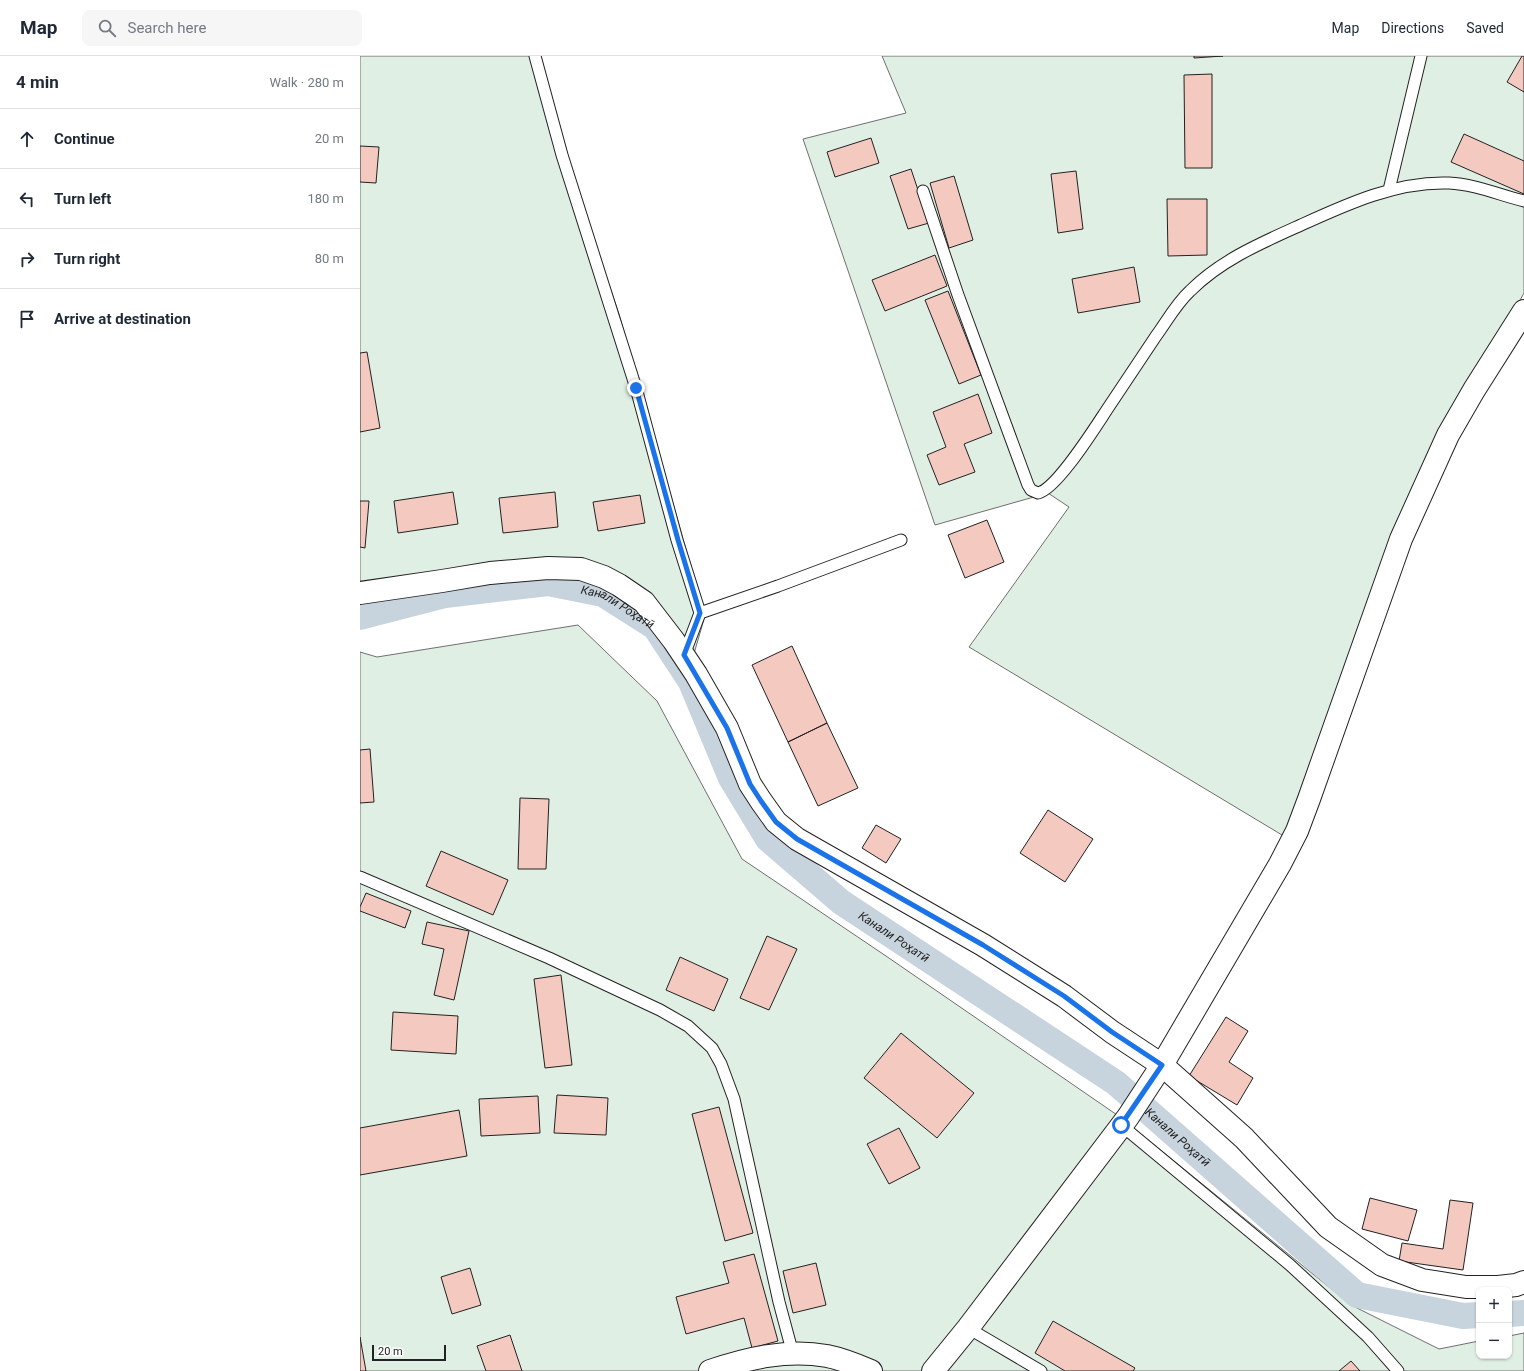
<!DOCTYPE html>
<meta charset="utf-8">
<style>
:root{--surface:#fff;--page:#f6f6f7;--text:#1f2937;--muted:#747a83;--line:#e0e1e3}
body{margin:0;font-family:Roboto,sans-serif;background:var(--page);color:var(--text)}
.controls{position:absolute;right:12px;bottom:12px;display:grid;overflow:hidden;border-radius:8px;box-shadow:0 1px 3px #0004}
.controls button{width:36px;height:36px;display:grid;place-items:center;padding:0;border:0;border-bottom:1px solid var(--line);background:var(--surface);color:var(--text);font:20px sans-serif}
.scale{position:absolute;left:12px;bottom:10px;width:74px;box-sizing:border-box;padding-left:4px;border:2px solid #222;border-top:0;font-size:11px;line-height:14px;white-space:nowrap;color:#222;-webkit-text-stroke:3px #fff;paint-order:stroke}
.stop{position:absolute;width:12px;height:12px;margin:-9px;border:3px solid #1a73e8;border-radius:50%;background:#fff}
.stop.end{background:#1a73e8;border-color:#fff;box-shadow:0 1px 4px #0008}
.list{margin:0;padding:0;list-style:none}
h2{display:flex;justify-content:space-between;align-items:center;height:52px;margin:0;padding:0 16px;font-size:17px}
h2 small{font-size:13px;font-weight:400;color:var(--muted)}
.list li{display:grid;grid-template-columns:26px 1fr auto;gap:12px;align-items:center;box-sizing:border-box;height:60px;padding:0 16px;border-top:1px solid var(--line)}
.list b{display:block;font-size:15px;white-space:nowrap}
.list em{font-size:13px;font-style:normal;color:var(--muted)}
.icon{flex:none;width:22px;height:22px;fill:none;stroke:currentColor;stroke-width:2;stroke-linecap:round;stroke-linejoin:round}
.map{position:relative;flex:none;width:1164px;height:1315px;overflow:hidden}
header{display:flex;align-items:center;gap:24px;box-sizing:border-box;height:56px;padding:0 20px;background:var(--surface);border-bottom:1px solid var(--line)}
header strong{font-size:19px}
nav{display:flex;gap:22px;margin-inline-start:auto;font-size:14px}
.search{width:280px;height:36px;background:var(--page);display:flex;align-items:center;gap:10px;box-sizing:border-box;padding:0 14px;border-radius:8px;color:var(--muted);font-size:15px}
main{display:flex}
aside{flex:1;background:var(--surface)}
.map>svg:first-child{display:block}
.green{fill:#e0efe3;stroke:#6f6f6f}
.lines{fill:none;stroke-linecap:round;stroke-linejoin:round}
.canal{stroke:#c7d3dd;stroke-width:26}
.building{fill:#f3c9c0;stroke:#222}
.service-casing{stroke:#222;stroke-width:13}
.minor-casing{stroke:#222;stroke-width:24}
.service{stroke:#fff;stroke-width:11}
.minor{stroke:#fff;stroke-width:22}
.route{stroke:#1a73e8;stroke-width:5}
.labels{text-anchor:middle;stroke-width:3;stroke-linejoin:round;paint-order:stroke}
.water-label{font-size:12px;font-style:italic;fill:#222;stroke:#fff}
</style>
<header>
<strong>Map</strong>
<div class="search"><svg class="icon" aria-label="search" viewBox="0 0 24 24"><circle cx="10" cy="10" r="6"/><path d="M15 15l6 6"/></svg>Search here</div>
<nav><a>Map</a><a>Directions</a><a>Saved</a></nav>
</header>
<main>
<aside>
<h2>4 min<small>Walk · 280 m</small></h2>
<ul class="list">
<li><svg class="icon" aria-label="ahead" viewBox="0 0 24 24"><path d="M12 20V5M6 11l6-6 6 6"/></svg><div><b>Continue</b></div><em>20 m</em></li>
<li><svg class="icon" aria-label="left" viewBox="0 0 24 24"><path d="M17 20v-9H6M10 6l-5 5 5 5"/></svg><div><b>Turn left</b></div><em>180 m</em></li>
<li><svg class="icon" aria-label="right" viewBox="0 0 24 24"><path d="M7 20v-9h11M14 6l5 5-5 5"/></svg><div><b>Turn right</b></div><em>80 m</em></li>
<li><svg class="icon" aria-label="arrive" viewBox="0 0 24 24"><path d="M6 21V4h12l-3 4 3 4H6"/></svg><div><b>Arrive at destination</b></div></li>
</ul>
</aside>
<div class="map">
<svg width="1164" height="1315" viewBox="0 0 1164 1315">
<rect width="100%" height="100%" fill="#fff"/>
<path class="green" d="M0,0h178l19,77 62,181 86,302 -15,51 -71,-93 -259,19z
M522,0h642v237l-68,121 -164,427 -323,-194 100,-140 -21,-14 -113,32 -132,-386 103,-26z
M218,569l79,76 85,158 144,97 234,161 231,188 88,44 40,-8v15h30v-20l15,-3v38h-1164v-719l17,5z"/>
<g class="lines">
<g class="canal">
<path id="s1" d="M0,561l85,-22 103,-12 55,11 52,33 36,55 40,96 37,61 73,63 275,181 241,212 106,21 16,-1"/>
<path d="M1149,1258l15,-1"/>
</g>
</g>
<path class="building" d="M834,0h29l-29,2z
M1162,0h2v36l-17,-10z
M852,18v94h-27l-1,-93z
M1104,78l60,27v33l-73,-32z
M511,82l8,25 -44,14 -8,-25z
M0,90l19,1 -3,36 -16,-1z
M551,113l18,54 -21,6 -18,-53z
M716,115l7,58 -25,4 -7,-59z
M594,120l19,64 -24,8 -19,-65z
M807,143h40v56l-39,1z
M575,199l12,31 -62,25 -13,-31z
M774,211l6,35 -62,11 -6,-34z
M588,235l33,84 -22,9 -34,-84z
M7,296l13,76 -20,4v-79z
M618,338l14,39 -28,11 11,28 -36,13 -12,-30 19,-8 -13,-35z
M93,436l5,32 -60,9 -4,-32z
M195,436l3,35 -55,6 -4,-35z
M280,439l5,28 -47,8 -5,-29z
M0,445h9l-4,47 -5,-1z
M627,464l17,42 -39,16 -17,-43z
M432,590l35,77 -39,19 -36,-77z
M467,667l31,65 -40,18 -30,-64z
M10,693l4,53 -14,1v-53z
M160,742l29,1 -3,70h-28z
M688,754l45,29 -28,43 -45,-29z
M516,769l25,14 -15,24 -24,-15z
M81,795l67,29 -15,35 -67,-29z
M6,837l45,18 -6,17 -45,-17v-4z
M67,866l42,9 -15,69 -20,-5 10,-46 -22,-5z
M407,880l30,13 -28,61 -29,-12z
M320,901l48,22 -14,32 -48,-21z
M201,919l11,90 -27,3 -11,-89z
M33,956l65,4 -2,38 -65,-4z
M866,961l22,14 -19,31 24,16 -16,27 -48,-29z
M541,977l73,60 -37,45 -73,-60z
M197,1039l51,3 -2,37 -52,-2z
M178,1040l2,37 -59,3 -2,-37z
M359,1051l34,126 -28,8 -33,-127z
M99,1054l8,46 -107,19v-47z
M539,1072l21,40 -31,16 -22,-40z
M1010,1142l47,12 -9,31 -46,-12z
M1090,1144l23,3 -10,67 -64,-9 3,-18 41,6z
M394,1198l24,87 -26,7 -8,-30 -58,16 -10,-37 53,-14 -6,-21z
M456,1207l10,42 -33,8 -10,-42z
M110,1212l11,37 -29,9 -11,-37z
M693,1265l82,47 -2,3h-68l-30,-18z
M150,1279l12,36h-36l-9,-25z
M0,1281l6,34h-6z
M991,1305l9,10h-21z"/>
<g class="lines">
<defs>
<path id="service" d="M175,0l27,99 74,233 41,152 23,73 -16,42
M1029,134l32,-134
M563,135l35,104 70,190 3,5 7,3c19,-4 58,-67 70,-85 16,-24 32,-48 48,-72 11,-15 20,-32 34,-45 31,-31 71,-48 111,-66 46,-21 96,-44 148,-42 25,1 51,12 75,18
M340,557l78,-27 123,-46
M0,821l189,81 111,52 28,16 24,22 9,16 13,35 45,203 14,52
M761,1069l169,140 78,72 30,34
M608,1272l73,43"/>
<path id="minor" d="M0,537l82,-12 48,-8 58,-5 33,1 23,8 15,8 25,17 30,39 22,33 31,54 23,56 11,17 15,21 21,17 186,106 81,51 48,36 50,33 82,73 84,89 54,38 40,15 44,7h32l18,-2 8,-3
M350,1315c38,-13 77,-22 117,-15 15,3 30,9 44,15
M573,1315l35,-43 160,-211 34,-52 118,-201 17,-33 12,-32 92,-260 47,-104 26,-45 50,-79"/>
</defs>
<use href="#service" class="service-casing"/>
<use href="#minor" class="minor-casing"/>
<use href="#service" class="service"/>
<use href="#minor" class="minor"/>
</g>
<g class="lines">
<path class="route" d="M276,332l42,152 22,73 -16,42 43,73 23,56 11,17 15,21 21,17 186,106 81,51 48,36 50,33 -41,60"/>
</g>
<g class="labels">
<g class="water-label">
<text dy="4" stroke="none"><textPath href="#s1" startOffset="266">Канали Роҳатӣ</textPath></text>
<text dy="4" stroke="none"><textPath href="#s1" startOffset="710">Канали Роҳатӣ</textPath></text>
<text dy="4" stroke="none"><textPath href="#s1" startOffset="1058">Канали Роҳатӣ</textPath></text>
</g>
</g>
</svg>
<div class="controls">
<button>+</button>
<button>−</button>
</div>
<div class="scale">20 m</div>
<div class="stop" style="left:761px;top:1069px"></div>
<div class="stop end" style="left:276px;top:332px"></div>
</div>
</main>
